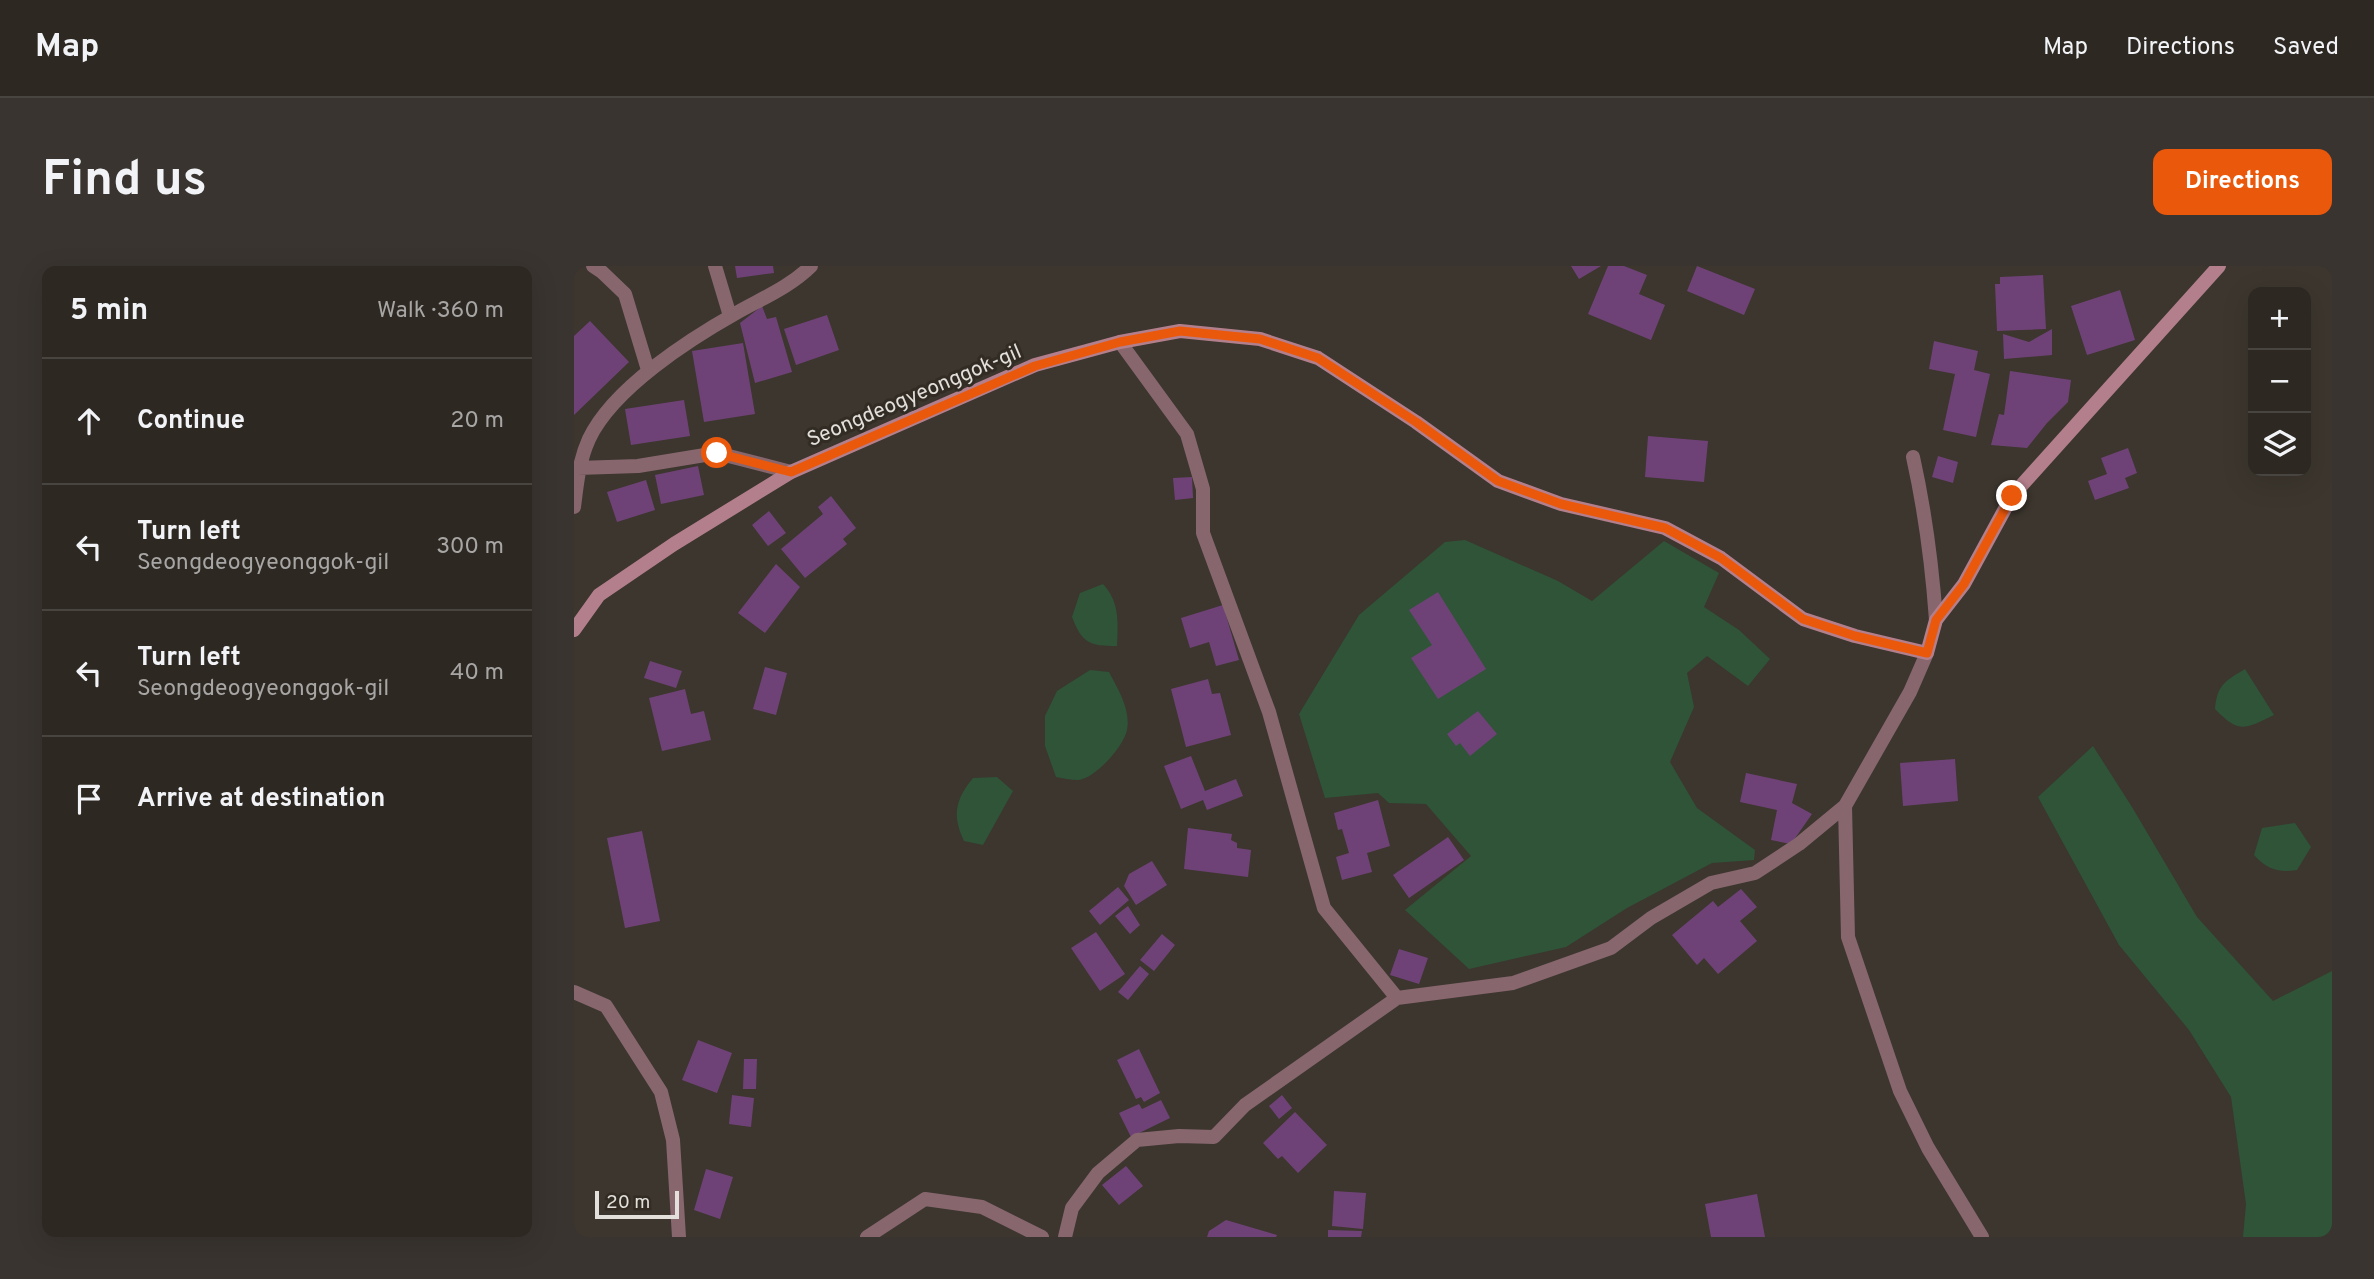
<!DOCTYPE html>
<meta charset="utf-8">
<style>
:root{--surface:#2d2822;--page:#39342f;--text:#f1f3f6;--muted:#a7a6a5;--line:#484440;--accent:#ea580c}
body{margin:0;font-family:Overpass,sans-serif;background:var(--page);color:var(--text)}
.controls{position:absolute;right:21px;top:21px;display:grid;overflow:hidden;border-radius:14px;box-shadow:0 7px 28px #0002}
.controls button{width:63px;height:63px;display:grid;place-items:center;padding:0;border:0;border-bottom:2px solid var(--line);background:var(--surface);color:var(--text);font:35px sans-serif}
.scale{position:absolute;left:21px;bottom:18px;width:84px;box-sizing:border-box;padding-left:7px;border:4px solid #e3dfda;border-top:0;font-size:19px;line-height:24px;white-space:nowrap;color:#e3dfda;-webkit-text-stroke:5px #322c24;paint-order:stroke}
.stop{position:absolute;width:21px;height:21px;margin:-16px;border:5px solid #ea580c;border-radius:50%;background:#fff}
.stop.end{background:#ea580c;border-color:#fff;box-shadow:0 2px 7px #0008}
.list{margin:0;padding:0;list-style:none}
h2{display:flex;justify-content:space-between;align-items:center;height:91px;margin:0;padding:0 28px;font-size:30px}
h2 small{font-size:23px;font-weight:400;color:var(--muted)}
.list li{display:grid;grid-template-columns:46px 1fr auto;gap:21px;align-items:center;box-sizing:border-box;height:126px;padding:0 28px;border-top:2px solid var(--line)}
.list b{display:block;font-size:26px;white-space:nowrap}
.list p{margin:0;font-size:23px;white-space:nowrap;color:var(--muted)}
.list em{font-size:23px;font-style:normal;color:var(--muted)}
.icon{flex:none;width:38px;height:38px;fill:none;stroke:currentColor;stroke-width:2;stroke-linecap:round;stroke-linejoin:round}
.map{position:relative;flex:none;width:1758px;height:971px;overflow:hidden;border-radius:14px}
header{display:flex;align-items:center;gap:42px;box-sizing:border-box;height:98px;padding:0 35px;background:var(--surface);border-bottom:2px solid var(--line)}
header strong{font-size:33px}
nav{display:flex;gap:38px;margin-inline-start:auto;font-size:24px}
.intro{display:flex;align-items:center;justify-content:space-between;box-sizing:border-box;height:168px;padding:0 42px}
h1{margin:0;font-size:49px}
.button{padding:18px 32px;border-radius:14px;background:var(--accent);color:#fff;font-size:24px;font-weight:700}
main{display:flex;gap:42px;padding:0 42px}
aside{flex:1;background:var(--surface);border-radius:14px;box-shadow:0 7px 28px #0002}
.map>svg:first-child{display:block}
.green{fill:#2f5438}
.building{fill:#6f4277}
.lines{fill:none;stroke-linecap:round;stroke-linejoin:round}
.minor{stroke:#87666e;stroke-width:14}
.secondary{stroke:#b47f8c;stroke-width:14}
.route{stroke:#ea580c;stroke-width:9}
.labels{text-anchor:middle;stroke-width:6;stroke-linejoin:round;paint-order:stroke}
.street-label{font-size:21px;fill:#e3dfda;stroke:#322c24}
</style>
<header>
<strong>Map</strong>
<nav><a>Map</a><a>Directions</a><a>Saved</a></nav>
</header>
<div class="intro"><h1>Find us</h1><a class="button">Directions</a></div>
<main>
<aside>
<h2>5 min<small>Walk · 360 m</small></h2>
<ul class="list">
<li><svg class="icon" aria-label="ahead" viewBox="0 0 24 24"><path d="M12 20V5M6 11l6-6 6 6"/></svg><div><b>Continue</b></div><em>20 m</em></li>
<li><svg class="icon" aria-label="left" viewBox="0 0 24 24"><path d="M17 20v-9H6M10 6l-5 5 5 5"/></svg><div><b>Turn left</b><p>Seongdeogyeonggok-gil</p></div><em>300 m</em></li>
<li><svg class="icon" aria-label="left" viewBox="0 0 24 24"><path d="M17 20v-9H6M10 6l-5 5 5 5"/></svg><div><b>Turn left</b><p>Seongdeogyeonggok-gil</p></div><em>40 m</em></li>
<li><svg class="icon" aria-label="arrive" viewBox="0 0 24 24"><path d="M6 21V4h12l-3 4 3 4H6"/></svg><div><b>Arrive at destination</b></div></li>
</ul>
</aside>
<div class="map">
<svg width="1758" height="971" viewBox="0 0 1758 971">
<rect width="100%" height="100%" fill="#3c362e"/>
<path class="green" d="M891,274l93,41 34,20 72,-60 55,32 -15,34 35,23 31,29 -22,27 -41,-30 -20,17 7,34 -24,55 27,46 58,42 -1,10 -42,3 -85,45 -61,39 -97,22 -64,-59 66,-54 -45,-52 -37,-1 -11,-10 -53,5 -26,-84 60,-99 86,-73z
M529,318c17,18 15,39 14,62 -28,0 -35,-3 -45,-29l8,-24z
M1671,403l29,46c-29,14 -35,19 -59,-6 2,-24 10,-28 30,-40z
M516,404l19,2c9,17 22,38 18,58 -3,16 -32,49 -49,50 -7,0 -15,-2 -22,-3l-11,-31v-30l12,-25z
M1519,480l39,61 65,110 76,84 59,-30v266h-89l3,-33 -15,-107 -42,-67 -70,-85 -81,-148z
M423,511l16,14 -30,54 -19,-4c-12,-25 -9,-41 9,-63z
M1721,557l16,24 -14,23c-19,3 -30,-1 -43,-15l8,-27z"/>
<path class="building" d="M161,0h38l1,7 -37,5z
M997,0h30l-22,13z
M1034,0h16l23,9 -8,19 26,11 -14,35 -63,-26z
M1123,0l58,23 -11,26 -57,-24z
M1469,9l3,54 -49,2 -2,-47h5v-7z
M1546,24l15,50 -48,15 -16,-49z
M188,40l5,13 9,-2 16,55 -37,11 -15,-60z
M253,49l12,35 -43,15 -12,-36z
M16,55l39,41 -55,53v-79z
M1478,63v26l-48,4 -1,-25 26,8z
M1360,75l44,10 -4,19 16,4 -14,63 -33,-7 12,-56 -26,-5z
M169,77l12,71 -51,8 -12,-71z
M1436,105l61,9 -3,22 -21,21 -20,25 -36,-3 8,-31 5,1z
M110,134l6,36 -59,9 -6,-36z
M1074,170l60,5 -4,41 -59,-5z
M1554,182l9,25 -12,5 4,10 -34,12 -7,-19 19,-7 -6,-16z
M1364,190l20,6 -5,21 -21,-6z
M124,200l6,29 -43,9 -6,-29z
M618,211l1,21 -18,2 -2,-22z
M72,214l9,30 -38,12 -10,-30z
M257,230l25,32 -13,11 4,5 -42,34 -24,-29 42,-35 -5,-7z
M195,245l17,22 -18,13 -16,-21z
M202,298l24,23 -35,46 -27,-20z
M864,326l48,77 -48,30 -27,-41 21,-13 -23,-35z
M649,339l16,55 -23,6 -7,-24 -19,6 -9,-30z
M76,395l32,10 -6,17 -32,-10z
M191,401l22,6 -11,42 -23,-6z
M634,413l4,15 8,-1 11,42 -45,12 -15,-58z
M111,423l6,25 13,-3 7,29 -49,11 -13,-53z
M904,445l19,23 -27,22 -10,-13 -4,3 -9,-12z
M617,490l14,35 31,-12 7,17 -36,14 -4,-10 -22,9 -17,-43z
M1381,493l3,42 -55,5 -3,-43z
M1172,507l51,11 -5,19 20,11 -21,30 -20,-4 6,-30 -37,-8z
M804,534l12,46 -23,7 5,19 -30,8 -6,-23 13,-4 -7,-24 -4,1 -4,-17z
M614,562l44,6 -1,6 6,3v5l14,2 -3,27 -64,-8z
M68,565l18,90 -35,7 -18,-90z
M874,571l16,23 -55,38 -16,-23z
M578,595l15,24 -31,20 -12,-19 5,-12z
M544,621l11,13 -29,25 -11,-14z
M1167,623l16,18 -17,14 17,20 -39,33 -14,-16 -7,7 -25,-30 41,-34 5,6z
M554,640l12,19 -10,9 -15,-18z
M522,666l29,42 -25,17 -29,-43z
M588,668l13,11 -21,26 -14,-11z
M825,683l29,9 -9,26 -29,-9z
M566,700l9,8 -21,26 -10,-8z
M124,774l34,13 -15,40 -35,-13z
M565,783l21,44 -16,9 -3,-5 -5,2 -19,-39z
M170,793h13l-1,30h-13z
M158,829l22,3 -3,29 -22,-3z
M708,829l10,13 -13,11 -10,-13z
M587,834l9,18 -39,19 -12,-24 20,-9 3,5z
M721,846l32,33 -29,28 -16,-17 -4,3 -15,-16z
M552,900l17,20 -24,19 -17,-20z
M132,903l27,8 -13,42 -26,-9z
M760,925l32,2 -3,36 -31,-3z
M1183,928l8,43h-54l-6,-33z
M652,954l51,15 -1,2h-69l2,-6z
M754,964l34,1 -1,6h-33z"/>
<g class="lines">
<path class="minor" d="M19,0l9,6 23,22 23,76
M141,0l15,50
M1339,191c12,54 19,107 23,163
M4,202l60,-2 79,-13 74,19
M0,241c3,-24 5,-46 15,-68 24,-51 101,-100 149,-127 25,-14 53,-26 73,-46
M1271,540l3,131 52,154 28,57 54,89
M0,726l32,14 55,86 12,48 6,97
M823,732l116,-15 98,-35 40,-30 60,-35 44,-10 44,-29 46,-38 65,-114 17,-39
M293,971l58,-38 57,8 60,30
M491,971l7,-29 26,-35 39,-33 42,-4 35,1 31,-32 152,-107 -73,-90 -55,-196 -66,-179v-44l-16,-55 -67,-92"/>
<path class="secondary" d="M0,364l25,-35 75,-51 117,-72 244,-107 85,-23 60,-11 80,8 58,19 98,64 82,59 63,23 104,24 56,30 82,61 52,17 72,17 9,-33 28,-36 48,-88 207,-230"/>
</g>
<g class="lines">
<path class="route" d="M143,187l74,19 244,-106 85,-24 60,-11 80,8 58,19 98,64 82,59 63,23 104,24 56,30 82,61 52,17 72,17 9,-33 28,-36 48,-88"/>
</g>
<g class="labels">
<g class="street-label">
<text transform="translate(340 129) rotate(-23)" y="7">Seongdeogyeonggok-gil</text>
</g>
</g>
</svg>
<div class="controls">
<button>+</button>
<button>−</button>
<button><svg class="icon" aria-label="layers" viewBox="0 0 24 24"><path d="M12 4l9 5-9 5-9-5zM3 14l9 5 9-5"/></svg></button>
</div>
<div class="scale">20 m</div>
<div class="stop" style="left:143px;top:187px"></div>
<div class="stop end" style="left:1438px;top:230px"></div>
</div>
</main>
